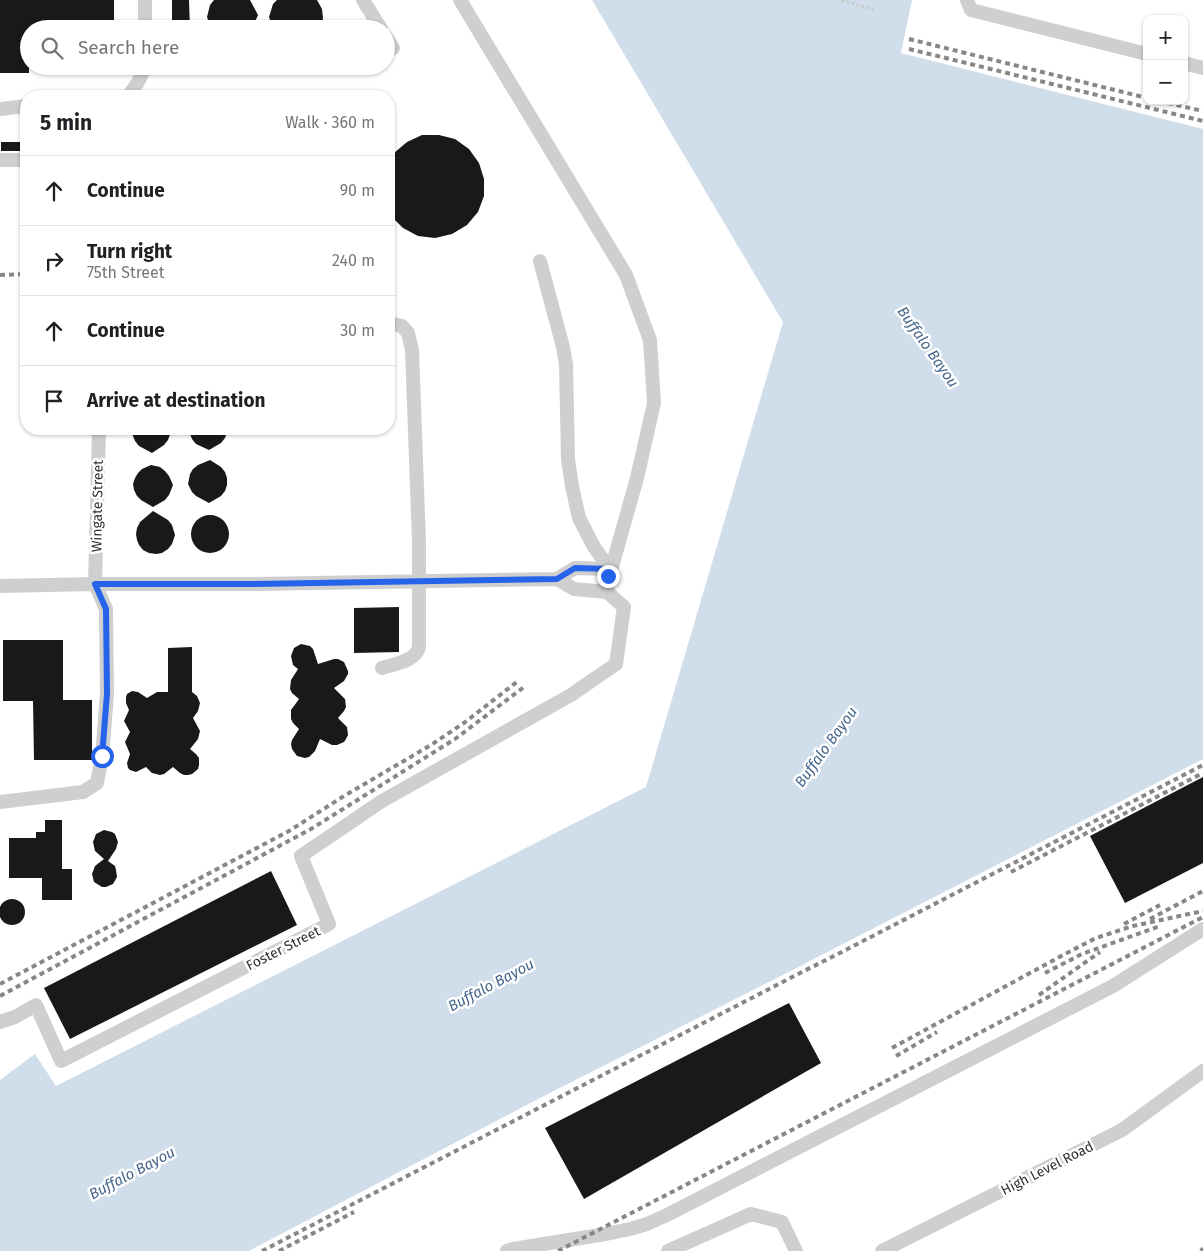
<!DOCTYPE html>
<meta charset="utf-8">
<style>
:root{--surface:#fff;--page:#f6f6f6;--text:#202124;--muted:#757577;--line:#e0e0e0}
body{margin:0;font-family:"Fira Sans",sans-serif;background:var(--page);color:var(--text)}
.controls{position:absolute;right:15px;top:15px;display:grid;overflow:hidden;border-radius:10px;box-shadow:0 1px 4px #0004}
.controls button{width:45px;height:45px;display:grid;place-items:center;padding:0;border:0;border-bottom:1px solid var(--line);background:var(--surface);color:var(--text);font:25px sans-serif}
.stop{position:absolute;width:15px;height:15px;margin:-11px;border:4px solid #2563eb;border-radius:50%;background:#fff}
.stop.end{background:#2563eb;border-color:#fff;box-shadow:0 1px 5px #0008}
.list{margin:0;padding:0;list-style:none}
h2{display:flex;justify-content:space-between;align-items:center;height:65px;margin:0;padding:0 20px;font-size:21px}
h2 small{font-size:16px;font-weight:400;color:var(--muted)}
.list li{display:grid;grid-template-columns:32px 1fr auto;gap:15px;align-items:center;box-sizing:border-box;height:70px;padding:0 20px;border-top:1px solid var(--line)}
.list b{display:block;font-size:19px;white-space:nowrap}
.list p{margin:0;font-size:16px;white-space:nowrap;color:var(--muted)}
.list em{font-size:16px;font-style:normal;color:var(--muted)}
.icon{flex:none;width:28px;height:28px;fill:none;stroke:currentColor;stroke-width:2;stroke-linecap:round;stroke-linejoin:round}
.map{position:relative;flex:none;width:1203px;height:1251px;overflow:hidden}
.search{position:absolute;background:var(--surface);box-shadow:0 1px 4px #0004;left:20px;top:20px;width:375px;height:55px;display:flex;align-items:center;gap:12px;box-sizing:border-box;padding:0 18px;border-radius:28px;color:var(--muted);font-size:19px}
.panel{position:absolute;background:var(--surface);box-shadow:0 1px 4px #0004;left:20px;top:90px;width:375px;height:345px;border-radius:20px}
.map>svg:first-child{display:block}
.water{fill:#d0ddea}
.building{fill:#191919}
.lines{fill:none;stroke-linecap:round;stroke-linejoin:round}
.path{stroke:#c9c9c9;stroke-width:2.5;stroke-dasharray:2.5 2.5;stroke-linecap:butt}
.minor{stroke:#cfcfcf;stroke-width:14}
.rail{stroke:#878787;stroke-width:4;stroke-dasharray:5 4;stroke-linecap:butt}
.route{stroke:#2563eb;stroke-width:6}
.labels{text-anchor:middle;stroke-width:5;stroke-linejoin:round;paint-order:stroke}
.street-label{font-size:14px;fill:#323232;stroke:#fff}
.water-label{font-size:15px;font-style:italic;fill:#47688c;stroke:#fff}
</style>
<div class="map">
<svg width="1203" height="1251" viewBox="0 0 1203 1251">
<rect width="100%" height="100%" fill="#fff"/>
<path class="water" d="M592,0h320l-11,53 302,76v630l-432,222 -229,116 -293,154h-249v-171l35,-26 21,32 590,-299 137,-465z"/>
<path class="building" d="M0,0h114v29h-85v44h-29z
M172,0h17l1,29h-18z
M214,0h36l8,15 -6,14h-41l-4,-12 3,-12z
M277,0h40l5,9 1,9 -2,11h-48l-4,-12 4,-13z
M422,135h17l16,4 14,10 10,14 5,16v17l-6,16 -11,13 -15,9 -17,4 -17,-2 -15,-8 -12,-12 -2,-5v-50l5,-8 13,-11z
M1,142h25v9h-25z
M132,429h40l-4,11 -4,5 -12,8 -13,-7 -4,-5 -2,-5z
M188,429h40l-3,9 -4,5 -12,7 -13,-6 -4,-5z
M210,460l11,7 4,5 2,6v7l-2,6 -4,5 -12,7 -13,-7 -4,-4 -4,-8 2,-10 3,-5 5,-4z
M151,465l9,2 5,4 4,5 4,9 -4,10 -4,5 -12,7 -12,-7 -4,-4 -3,-6 -1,-6 2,-6 3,-5 4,-4z
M153,511l15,9 4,5 3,10 -3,9 -4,5 -6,4 -6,1 -7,-1 -6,-3 -4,-5 -2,-5 -1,-6 1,-6 3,-6z
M191 534a19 19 0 1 1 38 0a19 19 0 1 1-38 0Z
M399,607v45l-45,1v-45z
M3,640h60v60h29v60h-58l-1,-59h-30z
M301,644l9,2 3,3 5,15 16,-5h4l6,3 4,9v3l-4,7 -10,7 11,11 1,8 -2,4 -6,7 9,9 1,8 -2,4 -2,3 -7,3h-5l-12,-6 -5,12 -6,6 -4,1 -8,-2 -5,-7 -1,-5 1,-4 7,-11 -6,-6 -2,-4v-9l8,-11 -7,-6 -2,-4 1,-9 7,-11 -5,-4 -2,-9 3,-8z
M192,647v45l5,4 3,7 -2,8 -5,7 7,13 -2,8 -8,10 6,5 3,4v7l-1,4 -6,5 -4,1h-4l-4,-2 -7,-6 -9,7 -4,1 -8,-2 -6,-6 -10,5 -6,-2 -2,-2 -1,-5 3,-9 -5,-12 5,-10 -6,-11 5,-11 -3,-7v-6l1,-3 5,-3 6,1 9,6 10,-6h11v-44z
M1203,777v86l-78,40 -35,-67z
M45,820h17v49h10v31h-30v-22h-33v-40h27v-6h9z
M104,830l8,2 3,2 3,8 -2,7 -8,12 7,5 1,4 1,7 -4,7 -7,3h-4l-8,-5 -2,-8 3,-8 9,-7 -9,-8 -2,-9 3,-8z
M271,871l26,54 -227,114 -26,-51z
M-1 912a13 13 0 1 1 26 0a13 13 0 1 1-26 0Z
M789,1003l32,60 -237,136 -39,-71z"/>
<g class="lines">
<path class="path" d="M843,0v1l33,9"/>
<path class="minor" d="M145,0v29
M363,0l18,29
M967,0l4,10 176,44
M386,37l7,11
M1184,63l19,5
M128,96c8,-9 13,-18 17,-30
M0,109l26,-3
M0,160h26
M540,261l23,86 3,17 2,95 4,27 7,32 15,29 16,22
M0,586l95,-2h157l305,-5
M607,592l-33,-3 -17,-10 18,-11 35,1
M382,668c12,-4 34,-7 37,-21v-105l-7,-192 -4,-17 -6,-7 -13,-3
M0,802l83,-10 14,-9 5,-26 5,-63 -1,-85 -11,-25 4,-155
M0,1022l15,-5 21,-12 25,56 268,-137 -28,-68 81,-55 189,-106 45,-31 8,-57 -17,-15 1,-11 29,-103 17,-75 -4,-63 -24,-65 -166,-275
M507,1251l6,-2 93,-15 24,-5 17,-5 22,-10 444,-228 90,-57
M668,1251l83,-37 31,8 14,29
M882,1251l240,-121 81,-59"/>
<path class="rail" d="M909,39l238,59
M909,49l294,72
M1159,101l44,10
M0,275l26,-1
M1011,872l192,-99
M1150,919l53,-28
M1124,924l36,-19
M1045,973l37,-19 78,-28
M0,984l289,-153 55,-35 87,-51 33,-22 54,-42
M1039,995l61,-43
M0,996l311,-167 144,-90 69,-52
M892,1048l173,-94 31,-16 37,-12 70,-15
M896,1056l41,-24
M262,1251l540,-279 34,-17 367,-190
M279,1251l75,-39
M558,1251l645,-334
M1201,1251l2,-3"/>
</g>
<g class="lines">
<path class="route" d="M102,756l5,-62 -1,-85 -11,-25h157l305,-5 18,-11 35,1 -2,7"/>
</g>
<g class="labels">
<g class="street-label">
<text transform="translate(97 506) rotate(-89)" y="5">Wingate Street</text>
<text transform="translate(283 948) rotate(-27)" y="5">Foster Street</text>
<text transform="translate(1047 1168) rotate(-27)" y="5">High Level Road</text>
</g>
<g class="water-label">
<text transform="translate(928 347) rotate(55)" y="5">Buffalo Bayou</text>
<text transform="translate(826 747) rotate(-54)" y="5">Buffalo Bayou</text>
<text transform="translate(491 985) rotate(-28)" y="5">Buffalo Bayou</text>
<text transform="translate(132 1173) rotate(-28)" y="5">Buffalo Bayou</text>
</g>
</g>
</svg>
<div class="controls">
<button>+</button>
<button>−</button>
</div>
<div class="stop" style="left:102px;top:756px"></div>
<div class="stop end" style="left:608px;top:576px"></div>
<div class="search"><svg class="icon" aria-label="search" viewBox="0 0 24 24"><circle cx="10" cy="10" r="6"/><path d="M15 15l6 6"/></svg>Search here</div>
<section class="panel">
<h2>5 min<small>Walk · 360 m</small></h2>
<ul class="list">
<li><svg class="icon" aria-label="ahead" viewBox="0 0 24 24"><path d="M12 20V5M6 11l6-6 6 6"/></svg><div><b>Continue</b></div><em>90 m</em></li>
<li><svg class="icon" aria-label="right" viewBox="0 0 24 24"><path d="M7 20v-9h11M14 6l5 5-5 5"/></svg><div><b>Turn right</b><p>75th Street</p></div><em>240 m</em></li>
<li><svg class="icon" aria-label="ahead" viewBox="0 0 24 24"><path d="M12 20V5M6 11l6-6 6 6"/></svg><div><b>Continue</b></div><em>30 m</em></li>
<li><svg class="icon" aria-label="arrive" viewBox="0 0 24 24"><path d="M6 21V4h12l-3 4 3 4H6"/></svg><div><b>Arrive at destination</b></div></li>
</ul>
</section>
</div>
